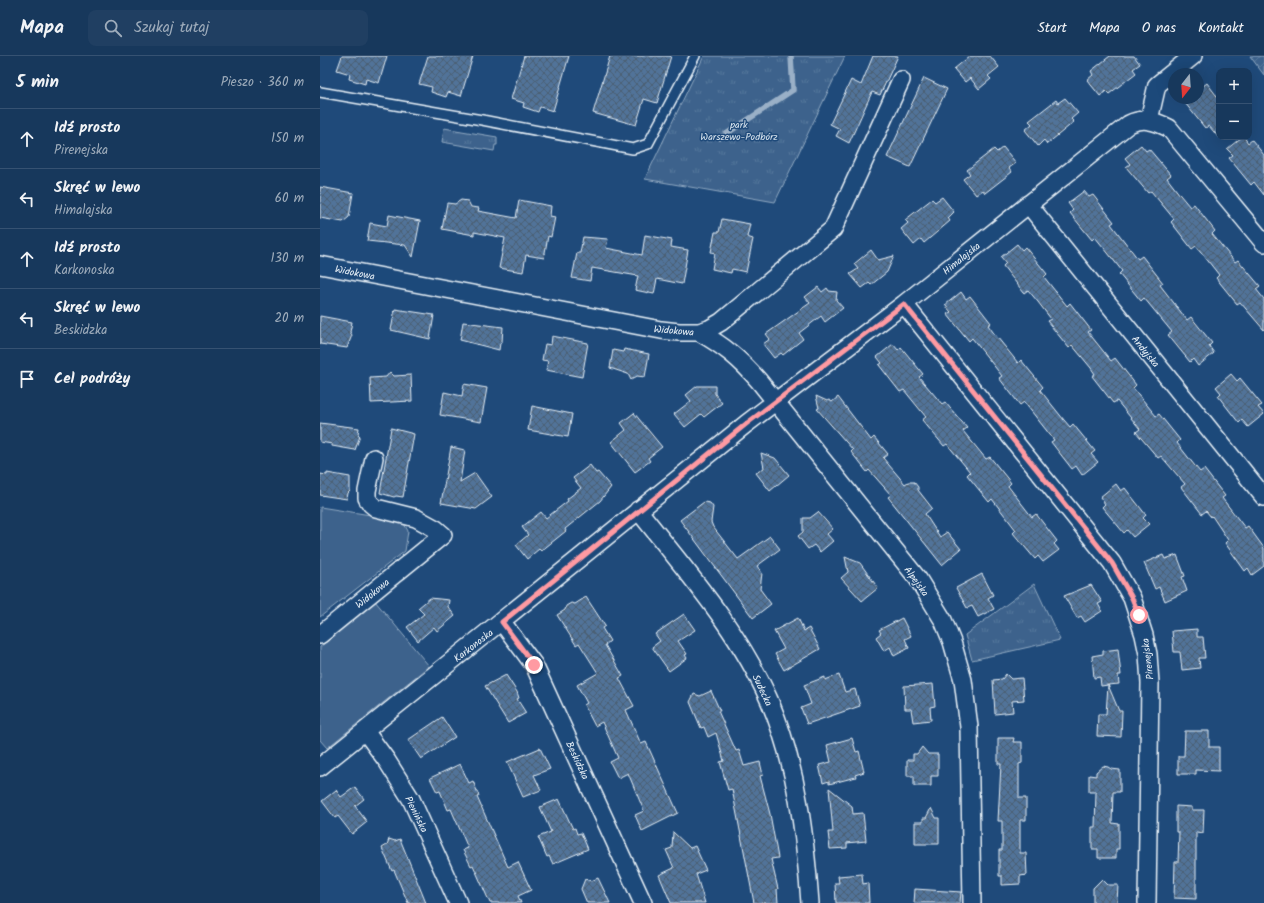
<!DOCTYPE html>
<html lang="pl">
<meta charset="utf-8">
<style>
:root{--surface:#17385c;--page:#203f62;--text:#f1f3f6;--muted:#9eacbb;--line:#365272}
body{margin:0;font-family:Kalam,sans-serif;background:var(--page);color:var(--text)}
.controls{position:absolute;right:12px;top:12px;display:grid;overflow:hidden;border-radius:8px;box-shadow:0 4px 16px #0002}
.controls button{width:36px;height:36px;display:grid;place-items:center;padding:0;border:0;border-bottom:1px solid var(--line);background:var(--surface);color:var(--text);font:20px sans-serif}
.compass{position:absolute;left:848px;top:12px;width:36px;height:36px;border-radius:50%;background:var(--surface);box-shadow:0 4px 16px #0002;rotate:197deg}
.stop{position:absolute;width:12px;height:12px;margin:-9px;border:3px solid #ff9aa2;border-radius:50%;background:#fff}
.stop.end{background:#ff9aa2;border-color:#fff;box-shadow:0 1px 4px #0008}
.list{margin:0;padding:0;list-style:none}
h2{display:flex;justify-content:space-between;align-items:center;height:52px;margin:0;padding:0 16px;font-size:17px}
h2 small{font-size:13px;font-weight:400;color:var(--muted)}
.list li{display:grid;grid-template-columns:26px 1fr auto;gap:12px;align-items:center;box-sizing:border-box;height:60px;padding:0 16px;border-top:1px solid var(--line)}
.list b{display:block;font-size:15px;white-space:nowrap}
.list p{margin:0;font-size:13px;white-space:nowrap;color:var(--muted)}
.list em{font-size:13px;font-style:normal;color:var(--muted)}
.icon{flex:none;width:22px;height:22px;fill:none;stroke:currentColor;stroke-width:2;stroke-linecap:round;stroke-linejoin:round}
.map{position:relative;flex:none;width:944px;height:847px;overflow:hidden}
header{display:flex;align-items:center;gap:24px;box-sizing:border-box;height:56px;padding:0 20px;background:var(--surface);border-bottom:1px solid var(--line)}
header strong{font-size:19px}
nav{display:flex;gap:22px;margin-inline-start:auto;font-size:14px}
.search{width:280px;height:36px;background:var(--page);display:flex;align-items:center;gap:10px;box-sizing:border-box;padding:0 14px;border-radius:8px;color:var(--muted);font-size:15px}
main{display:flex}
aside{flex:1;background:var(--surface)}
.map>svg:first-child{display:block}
.grass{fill:#3c628c;stroke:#92aac2}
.park{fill:url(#park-tufts);stroke:#92aac2}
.garden{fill:url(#garden-furrows);stroke:#92aac2}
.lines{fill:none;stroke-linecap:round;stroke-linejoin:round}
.stream{stroke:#9ab0c7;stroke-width:5.5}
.building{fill:url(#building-cross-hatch);stroke:#e8f1f8}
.lane-casing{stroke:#e8f1f8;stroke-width:12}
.street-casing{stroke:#e8f1f8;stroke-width:20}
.lane{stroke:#1f4a7a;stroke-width:9}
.street{stroke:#1f4a7a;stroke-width:17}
.route{stroke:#ff9aa2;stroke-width:5}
.labels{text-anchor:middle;stroke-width:3;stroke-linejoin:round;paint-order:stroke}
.park-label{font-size:10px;fill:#d7e3ed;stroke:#1f4a7a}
.street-label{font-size:10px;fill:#e8f1f8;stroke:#1f4a7a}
</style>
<header>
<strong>Mapa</strong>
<div class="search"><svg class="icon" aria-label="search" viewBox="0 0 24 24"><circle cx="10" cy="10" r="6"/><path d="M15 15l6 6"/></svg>Szukaj tutaj</div>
<nav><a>Start</a><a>Mapa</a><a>O nas</a><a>Kontakt</a></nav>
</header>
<main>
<aside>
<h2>5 min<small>Pieszo · 360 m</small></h2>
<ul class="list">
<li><svg class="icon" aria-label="ahead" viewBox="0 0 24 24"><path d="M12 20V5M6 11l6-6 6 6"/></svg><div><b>Idź prosto</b><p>Pirenejska</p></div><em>150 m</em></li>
<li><svg class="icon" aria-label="left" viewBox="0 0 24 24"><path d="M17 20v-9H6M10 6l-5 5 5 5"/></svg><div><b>Skręć w lewo</b><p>Himalajska</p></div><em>60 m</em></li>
<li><svg class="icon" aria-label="ahead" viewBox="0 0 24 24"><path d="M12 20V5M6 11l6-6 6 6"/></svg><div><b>Idź prosto</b><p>Karkonoska</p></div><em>130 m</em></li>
<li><svg class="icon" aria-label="left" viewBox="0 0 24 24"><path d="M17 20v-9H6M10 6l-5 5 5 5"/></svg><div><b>Skręć w lewo</b><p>Beskidzka</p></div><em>20 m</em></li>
<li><svg class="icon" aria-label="arrive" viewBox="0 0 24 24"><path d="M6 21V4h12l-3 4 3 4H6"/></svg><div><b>Cel podróży</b></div></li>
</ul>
</aside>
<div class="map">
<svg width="944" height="847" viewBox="0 0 944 847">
<defs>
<pattern id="park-tufts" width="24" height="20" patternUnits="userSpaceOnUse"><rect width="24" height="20" fill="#3c628c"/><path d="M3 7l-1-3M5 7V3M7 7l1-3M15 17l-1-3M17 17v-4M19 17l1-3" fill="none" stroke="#58799d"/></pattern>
<pattern id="garden-furrows" width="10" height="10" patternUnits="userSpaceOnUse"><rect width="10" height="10" fill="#3c628c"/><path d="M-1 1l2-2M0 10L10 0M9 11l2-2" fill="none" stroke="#58799d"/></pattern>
<pattern id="building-cross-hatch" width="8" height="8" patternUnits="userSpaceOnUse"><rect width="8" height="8" fill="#517399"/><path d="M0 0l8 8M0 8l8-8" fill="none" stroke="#4c5e72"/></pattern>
</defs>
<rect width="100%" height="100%" fill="#1f4a7a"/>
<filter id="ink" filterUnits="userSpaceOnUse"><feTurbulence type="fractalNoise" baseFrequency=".025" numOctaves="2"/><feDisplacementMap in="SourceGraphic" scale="8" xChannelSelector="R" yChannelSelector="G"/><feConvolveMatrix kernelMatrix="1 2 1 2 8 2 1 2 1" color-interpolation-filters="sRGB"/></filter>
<g filter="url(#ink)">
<path class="grass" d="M0,451l82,13 6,11 -3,20 -85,66z
M55,545l54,65 -102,82 -7,-8v-93z"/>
<path class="park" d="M384,0h141l-70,146 -130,-23z
M124,72l53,9v8h-2l-1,6 -52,-9z
M714,528l26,56 -88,20 -7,-25z"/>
<path class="garden" d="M930,0h14v19z"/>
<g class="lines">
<path class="stream" d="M400,82l73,-48 -2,-34"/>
</g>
<path class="building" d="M22,0h45l-8,27 -13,-4 -1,5 -16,-5 1,-5 -13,-4z
M108,0h45l-12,40 -13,-4 -2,5 -15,-5 1,-5 -13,-3z
M204,0h45l-16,55 -13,-4 -2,5 -15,-5 1,-4 -13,-4z
M290,0h61l-14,47 -13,-4 -8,26 -43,-12z
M553,0h25l-18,39 -8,-3 -23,51 -13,-7 4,-7 -10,-5 21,-44 10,5z
M650,0h20l9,11 -11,9 3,3 -12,10 -9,-11 -5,4 -11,-13z
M790,0h24l6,8 -7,5 3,4 -27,21 -3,-3 -6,5 -13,-16 6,-5 -2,-4z
M604,22l23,11 -37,78 -23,-10z
M887,27l12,16v39l-10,-12 -4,2 -24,-30h17v-8z
M745,42l13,15 -7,6 3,3 -27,22 -3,-4 -6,6 -13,-16 7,-6 -3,-3 27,-21 2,3z
M922,81h2l4,6 4,-3 12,15v40l-10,-13 -3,3 -22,-27 4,-3 -6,-6z
M821,89l5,6 3,-2 22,26 -4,3 13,17 10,12 4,-3 21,27 -3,3 23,28 3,-2 22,26 -4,3 8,10v31l-24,-28 -3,2 -21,-26 3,-3 -18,-23 -5,-6 -4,3 -21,-27 3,-3 -23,-28 -3,2 -22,-26 4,-3 -5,-6z
M683,91l13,16 -7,5 3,4 -27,21 -2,-3 -7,5 -13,-16 7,-5 -3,-4 27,-21 3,3z
M0,131l33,6 -4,24 -6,5 -23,-4z
M764,135l5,6 4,-2 21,27 -3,2 27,35 4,-3 21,27 -3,2 27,35 4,-3 21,26 -3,3 5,7 -16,13 -5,-7 -3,3 -22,-27 4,-3 -28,-34 -3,3 -22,-27 3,-3 -14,-18 -13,-16 -3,3 -22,-27 3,-3 -5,-7z
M622,141l12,15 -6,6 2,3 -26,22 -3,-4 -7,6 -13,-16 7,-6 -3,-3 27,-21 3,3z
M141,144l7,1 3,6 8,1 -1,3 38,7 3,-18 32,6 -1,10 5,1 -4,20 -3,-1 -4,22 -18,-3 -3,17 -24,-4 6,-30 -31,-6v3l-32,-6 5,-26 8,1z
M69,159l31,6 -7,36 -8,-12 -38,-4 3,-18 17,3z
M402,163l28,5 -3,13 6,2 -7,33 -14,-3 -1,4 -19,-4 3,-16 -4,-1 4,-20h4z
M325,179l27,5 -1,7 17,3 -6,34 -25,-5 -3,15 -19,-4 3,-14 -46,-8 -2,13 -18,-3 5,-25h3l3,-16 25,2 -2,9 36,7z
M697,188l5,6 3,-3 22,27 -3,3 23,29 3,-3 21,27 -3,2 23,29 4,-3 21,27 -3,3 5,6 18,22 3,-2 21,26 -3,3 18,23 5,6 4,-3 21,27 -3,2 23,30 3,-2 16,22v18l-12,9 -4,-7 -3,3 -20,-28 3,-3 -16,-24 -1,1 -5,-6 -4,3 -21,-27 4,-3 -24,-28 -3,2 -22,-26 4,-3 -23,-28 -4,2 -21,-27 3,-2 -4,-6 -19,-23 -3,3 -22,-27 4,-2 -13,-17 -10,-12 -4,3 -21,-27 3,-3 -5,-6z
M551,194l7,10 16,-4 -7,16 -16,13 -2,-2 -7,5 -12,-14 8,-5 -4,-5z
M498,231l4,5 5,-4 2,3 8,1 -1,8 7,8 -18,14 -4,-6 -22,17 4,6 -20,16 -2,-2 -7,5 -11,-14 7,-5 -4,-5 44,-31 -5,-6z
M641,236l5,7 4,-3 21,27 -3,2 5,7 25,31 3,-3 22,27 -3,3 24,30 6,7 3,-3 22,27 -4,3 7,8 -16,13 -6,-9 -4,3 -21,-27 3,-2 -30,-38 -4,3 -21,-27 3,-2 -30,-38 -3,3 -22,-27 4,-2 -6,-7z
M75,253l39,6 -4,24 -39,-9z
M0,260l32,6 -2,10 2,3 -5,13 -27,-4z
M143,266l40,5 -1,15 -2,1 -1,7 -39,-10z
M232,280l36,7 -6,34 -36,-7 2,-9 -6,-1 3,-16 6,1z
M573,288l5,6 3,-3 22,27 -4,3 23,27 3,-2 22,26 -4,3 23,28 4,-2 21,26 -3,3 24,31 4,-3 21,27 -3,3 5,6 -16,12 -5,-6 -3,3 -22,-26 3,-3 -24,-31 -3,3 -22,-27 3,-3 -23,-28 -3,2 -22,-26 4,-3 -22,-27 -4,2 -21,-27 3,-2 -5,-6z
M304,293l25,5 -4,23 -8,-1 -6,4 -3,-6 -18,-6 3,-18 10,2z
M70,316l4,4 17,-1 1,26 -41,2 -1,-25 16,-1z
M911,318l6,7 3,-3 22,27 -4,2 6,7 -16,13 -6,-7 -3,3 -21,-27 3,-3 -5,-6z
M144,328l23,4 -6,34 -41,-7 4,-23 18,4z
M377,330h18v8l7,9 -18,14 -3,-3 -16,13 -11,-13 17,-13 -5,-6z
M496,340l11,5 2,-1 3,2 6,-5 33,43 3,-3 14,17 -5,4 22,26 3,-2h6l4,5v3l14,18 -7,6 15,23 7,-5 14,17 -19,16 -54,-68 3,-2 -22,-25 -2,2 -16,-20 2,-2 -36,-41 2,-1z
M212,350l40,8 -4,23 -40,-7z
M314,357l28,34 -14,11 2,3 -15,11 -24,-30 15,-12 -5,-7z
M0,367l39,5 -1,6 2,2 -5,14 -23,-4v-2l-12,-2z
M71,372l23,6 -11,63 -7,-1 -2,1 -14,-4z
M131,391l14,3 -5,32 15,-9 17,24 -16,12 -35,-6z
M441,397l14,5 14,17 -19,16 -14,-18 8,-5z
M270,409l6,8 2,-1 13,15 -11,14 -35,28 1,2 -25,20 -2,-2 -12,10 -11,-14 12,-10 -6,-8 19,-15 5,6 22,-17 -1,-2 14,-11 -8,-10z
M7,417l23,4v14l-2,2 -1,6 -27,-4v-21l7,1z
M796,428l5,7 4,-3 21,27 -3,3 6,6 -16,13 -6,-7 -3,3 -22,-26 3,-3 -5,-7z
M384,446l6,1 3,4 -2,15 2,5 25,32 32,-23 10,13 -23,17 5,7 -2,16 11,15 -18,14 -73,-98z
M498,456l15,17 -6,5 6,7 -13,11 -6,-7 -6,4 -10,-13 5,-4v-14h7z
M843,499l2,4 12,-4 8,21 -3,1 5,14 -22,10 -6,-14 -4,2 -11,-26z
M525,501l15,6 18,25 -16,13 -21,-23 7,-6z
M662,518l11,21 -5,3 6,11 -16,8 -6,-11 -5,2 -11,-20z
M771,529l11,17 -4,2 4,7 -17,11 -4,-6 -4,2 -13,-22z
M266,541l19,29 -3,2 8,13 -5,4 18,31 -4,2 15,28 -8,4 15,34 5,-2 32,71 -36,18 -7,-16 9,-4 -16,-38 -10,5 -8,-16 8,-4 -16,-36 -7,4 -11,-21 3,-2 -10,-18 21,-12 -19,-30 -3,2 -19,-30 8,-5 1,-4 5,-3 4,1z
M110,542l19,2 -1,7 7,9 -18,15 -3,-4 -16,14 -11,-14 17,-13 -6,-6z
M364,558l11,16 -17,11 9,13 -2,1 2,3 -18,13 -17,-24 8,-6 -5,-7z
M478,562l6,13 5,-3 11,21 -36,21 -9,-16 9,-5 -10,-18z
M582,562l9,18 -6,3 4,9 -15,8 -4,-9 -6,4 -8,-14 5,-4 -2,-3z
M877,573v8h6l2,21h-6l1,10 -18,2 -2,-18h-6l-2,-21z
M798,593l3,26h-3l1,9 -11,1 11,26h3l-1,26 -24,-1 1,-22h8l2,-29 -7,1 -1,-9 -6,1 -2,-22 11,-2v-3z
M686,618l5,5 11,-1 2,22 -12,1 1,11 -18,2 -2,-34 9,-1z
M186,619l11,17 2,6 -2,1 9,14 -18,10 -23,-37z
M519,619l6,17 10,-3 5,17 -53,18 -6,-16 10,-4 -7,-19 21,-8v3z
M613,628l2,22 -5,1 1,13 -18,2 -2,-13h-6l-1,-23z
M391,635l9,20h-2l18,40 3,-1 5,16 16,-4 3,13 -3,1 10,38 8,44 -7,1 7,30h-1l1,14h-24l-22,-114 -4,1 -8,-28 4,-1 -8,-28 -8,4 -4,-10 -3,1 -11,-26 4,-8 6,2z
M122,661l13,20 -34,22 -13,-19z
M865,675h24v16h10v24l-23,-1v4h-18v-18h6z
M532,682l4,14 3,-1 5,21 -9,3 1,2 -27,7v-3l-6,2 -4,-18 12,-3 -4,-17z
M678,682h16l-1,4h9v21l-3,1v34h7v22h-6v33h6l1,22 -7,1v8l-18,1v-9h-3v-26h3v-29h-4l3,-57h-3z
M602,691l6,7h10v22h-7v10h-17v-10h-7v-16h6v-6h4z
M220,692l10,21 -16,6 7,15 -18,7 -16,-35z
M140,708l9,19 4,-2 6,15 -2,1 31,70 10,-5 13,28 -13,6 3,7h-31l-17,-38 -2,1 -8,-16 5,-2 -17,-39 -3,1 -8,-19 -3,1 -7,-14z
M783,710l5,1 3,2 9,1v22h-7l-1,31 7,1v25h-3v9h-18v-9h-6v-22h3l1,-35h-7v-17l7,1v-4z
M35,731l9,12 -9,7 12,16 -15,12 -14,-18 -3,2 -13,-17 14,-11 5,7z
M509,732l23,18 1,8 10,-1 3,28 -19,2v5l-17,1 -2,-17h5z
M239,743l14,30 2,-1 2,6 4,-1 7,16 -35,15 -4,-8 -2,1 -9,-20 13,-5 -11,-25z
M856,750l16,1v3h12l-1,23 -7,-1v67l-22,-1 1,-36h3l1,-30h-3z
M611,752l5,10h3v26h-24v-22h8v-4h3z
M353,776l17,16 5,-2 11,24 -10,4 9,29h-34l-12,-28 15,-7 -8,-18 6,-2z
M69,783l6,2 5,-2 26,64h-18l-14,-33 -2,1 -10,-23 5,-3z
M542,818l1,10 5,-1 1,20h-33l-1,-20h4l-1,-7z
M278,822l12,25h-23l-6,-14 4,-10 6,2z
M782,823l6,6h10l-1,18h-24v-15z
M595,833l46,3 -1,11h-46z"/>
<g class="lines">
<defs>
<path id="lane" d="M0,36l162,28 151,29 15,-5 47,-88"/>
<path id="street" d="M829,64l8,-35 36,-29
M708,148l236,293
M0,209l341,65 18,2h20l10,-3 12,-7 112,-93 68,-149
M584,248l208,259 20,35 12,37 4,19 2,29 -3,220
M379,276c25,14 41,27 60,49l159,198 25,41 9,22 11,38 6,47 3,176
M318,454c48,61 101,120 132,192 27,64 35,133 40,201
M182,566l32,43 109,238
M0,579l123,-100 -7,-6 -20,-11 -40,-10 -5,-4 -4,-6v-7l7,-33
M45,675l22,30 24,38 47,104
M0,711l426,-343 158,-120 225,-180c14,-7 26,-3 40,4l95,115"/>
</defs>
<use href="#lane" class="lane-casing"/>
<use href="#street" class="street-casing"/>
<use href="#lane" class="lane"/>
<use href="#street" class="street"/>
</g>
</g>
<g class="lines" filter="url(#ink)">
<path class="route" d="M214,609l-32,-43 244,-198 158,-120 208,259 20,35 7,17"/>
</g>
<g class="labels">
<g class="park-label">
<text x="419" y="72">park<tspan x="419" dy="12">Warszewo-Podbórz</tspan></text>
</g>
<g class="street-label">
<text transform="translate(641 202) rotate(-39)" y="4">Himalajska</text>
<text transform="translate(35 216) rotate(11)" y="4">Widokowa</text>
<text transform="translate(354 274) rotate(5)" y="4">Widokowa</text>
<text transform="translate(826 295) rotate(51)" y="4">Andyjska</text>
<text transform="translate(597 525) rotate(54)" y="4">Alpejska</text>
<text transform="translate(52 537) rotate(-39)" y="4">Widokowa</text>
<text transform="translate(153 589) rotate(-38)" y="4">Karkonoska</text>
<text transform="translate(827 603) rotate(-97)" y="4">Pirenejska</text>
<text transform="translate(443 634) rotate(65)" y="4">Sudecka</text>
<text transform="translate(258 704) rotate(65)" y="4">Beskidzka</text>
<text transform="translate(97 758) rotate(64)" y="4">Pienińska</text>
</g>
</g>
</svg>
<div class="controls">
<button>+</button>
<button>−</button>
</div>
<svg class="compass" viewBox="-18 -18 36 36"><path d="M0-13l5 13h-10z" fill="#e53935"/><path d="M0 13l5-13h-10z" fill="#9eacbb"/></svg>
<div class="stop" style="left:819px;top:559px"></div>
<div class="stop end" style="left:214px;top:609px"></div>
</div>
</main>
